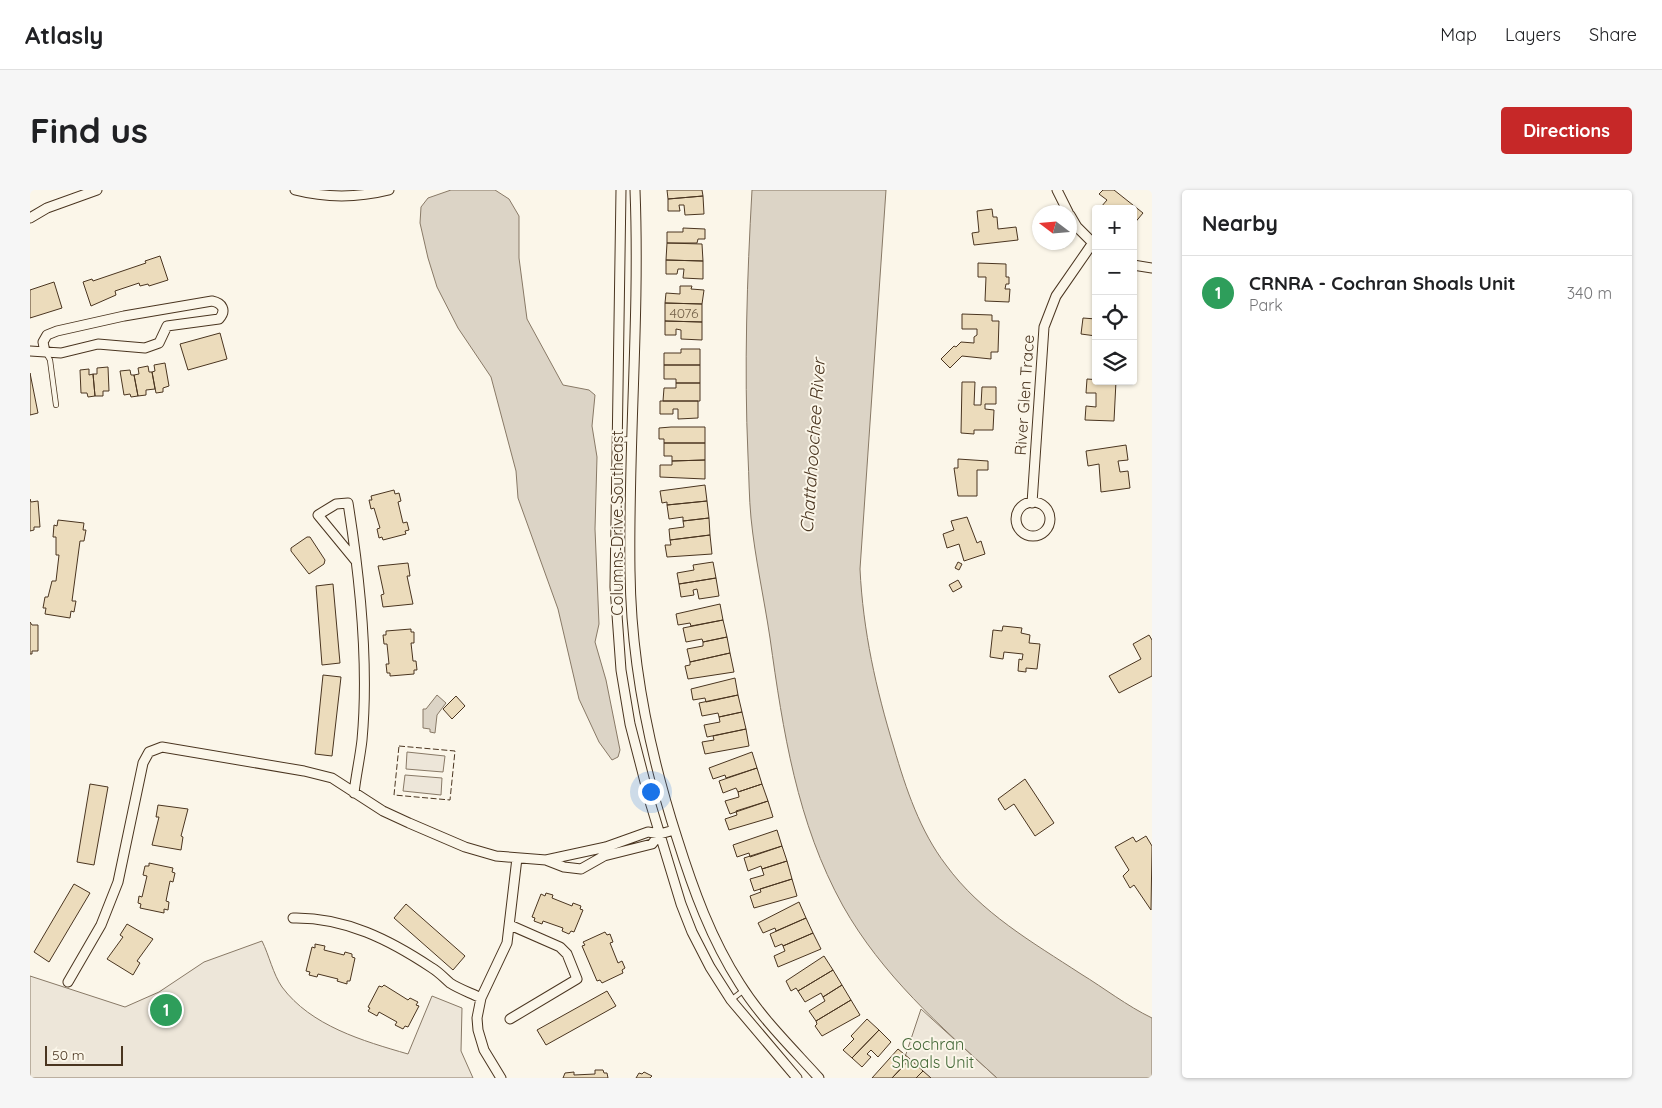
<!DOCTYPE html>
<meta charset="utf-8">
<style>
:root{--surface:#fff;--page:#f6f6f6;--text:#202124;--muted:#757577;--line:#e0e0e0;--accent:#c62828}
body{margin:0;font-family:Quicksand,sans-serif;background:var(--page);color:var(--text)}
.controls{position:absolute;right:15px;top:15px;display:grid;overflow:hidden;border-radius:5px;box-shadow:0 1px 4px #0004}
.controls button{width:45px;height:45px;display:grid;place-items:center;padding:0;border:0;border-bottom:1px solid var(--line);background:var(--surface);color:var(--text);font:25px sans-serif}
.compass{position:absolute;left:1002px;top:15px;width:45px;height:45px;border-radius:50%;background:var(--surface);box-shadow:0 1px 4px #0004;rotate:286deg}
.scale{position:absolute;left:15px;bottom:12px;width:78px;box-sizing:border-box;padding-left:5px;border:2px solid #4a3520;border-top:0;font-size:14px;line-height:18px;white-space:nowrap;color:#4a3520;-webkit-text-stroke:4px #fbf6e9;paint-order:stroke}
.you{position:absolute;left:620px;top:601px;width:18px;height:18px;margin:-12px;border:4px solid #fff;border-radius:50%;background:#1a73e8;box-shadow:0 0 0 8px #1a73e833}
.badge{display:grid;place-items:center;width:32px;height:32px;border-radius:50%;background:var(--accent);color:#fff;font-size:16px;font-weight:700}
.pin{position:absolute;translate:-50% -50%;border:2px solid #fff;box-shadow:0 1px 5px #0006}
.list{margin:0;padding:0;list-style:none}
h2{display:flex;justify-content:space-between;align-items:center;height:65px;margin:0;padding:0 20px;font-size:21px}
h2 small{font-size:16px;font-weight:400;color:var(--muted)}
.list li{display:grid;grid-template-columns:32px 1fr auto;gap:15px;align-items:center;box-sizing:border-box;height:75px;padding:0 20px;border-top:1px solid var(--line)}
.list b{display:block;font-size:19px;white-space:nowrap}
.list p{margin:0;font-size:16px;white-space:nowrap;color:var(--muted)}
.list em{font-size:16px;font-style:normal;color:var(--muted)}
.icon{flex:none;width:28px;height:28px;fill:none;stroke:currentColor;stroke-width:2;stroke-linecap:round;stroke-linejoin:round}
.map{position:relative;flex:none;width:1122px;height:888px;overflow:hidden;border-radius:5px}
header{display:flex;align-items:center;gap:30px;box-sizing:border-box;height:70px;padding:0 25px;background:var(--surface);border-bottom:1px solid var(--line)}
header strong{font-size:24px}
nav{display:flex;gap:28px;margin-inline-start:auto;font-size:18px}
.intro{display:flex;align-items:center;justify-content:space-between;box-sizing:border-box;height:120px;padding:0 30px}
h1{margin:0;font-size:35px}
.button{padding:12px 22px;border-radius:5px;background:var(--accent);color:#fff;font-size:18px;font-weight:700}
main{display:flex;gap:30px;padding:0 30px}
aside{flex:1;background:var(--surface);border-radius:5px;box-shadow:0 1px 4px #0004}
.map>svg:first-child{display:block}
.green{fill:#ede6d9;stroke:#887966}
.water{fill:#dcd4c6;stroke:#887966}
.building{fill:#ecdcbc;stroke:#4a3520}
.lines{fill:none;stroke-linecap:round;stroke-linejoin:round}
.service-casing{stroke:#4a3520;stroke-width:6}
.minor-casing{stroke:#4a3520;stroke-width:11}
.service{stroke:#fbf6e9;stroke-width:4.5}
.minor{stroke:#fbf6e9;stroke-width:9}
.fence{stroke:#4a3520;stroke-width:1;stroke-dasharray:6 2.5;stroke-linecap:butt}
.labels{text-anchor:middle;stroke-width:4;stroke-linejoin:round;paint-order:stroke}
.number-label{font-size:14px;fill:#725f47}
.street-label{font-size:16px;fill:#4a3520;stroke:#fbf6e9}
.park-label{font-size:16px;fill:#436837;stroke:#fbf6e9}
.water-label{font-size:18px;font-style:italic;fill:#4a3520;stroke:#fbf6e9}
</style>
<header>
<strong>Atlasly</strong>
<nav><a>Map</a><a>Layers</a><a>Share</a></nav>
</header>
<div class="intro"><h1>Find us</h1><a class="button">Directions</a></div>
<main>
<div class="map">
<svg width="1122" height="888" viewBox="0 0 1122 888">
<rect width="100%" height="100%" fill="#fbf6e9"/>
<path class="green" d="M377,562l38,4 -2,16 -37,-3z
M375,585l37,3 -1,17 -38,-4z
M232,751c7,14 11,33 20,46 29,39 81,54 126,67l24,-58 30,12 -1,43 12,27h-443v-102l95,31 34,-15 45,-30z
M891,819l76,69h-99z"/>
<path class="water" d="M421,0h44l14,9 10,17v42l8,61 36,66 26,5 6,5 -3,31 5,31 -2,72 4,95 -4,18 11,38 14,70 -2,7 -6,3 -13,-18 -20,-43 -21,-90 -40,-111 -2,-27 -25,-94 -33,-49 -21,-41 -9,-29 -8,-35 1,-16 7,-9z
M722,0h134l-26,379c3,62 16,120 34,179 12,41 26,83 52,117 35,48 86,77 135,109 23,14 46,32 71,44v60h-155c-57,-52 -115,-103 -154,-172 -46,-83 -60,-175 -73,-268 -6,-40 -15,-80 -19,-120 -2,-20 -2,-42 -3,-62 -4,-89 -1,-177 4,-266z
M407,505l9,8 -9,12 -2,18 -5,-1v-3l-7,-1v-19h3z"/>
<path class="building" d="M637,0h35l1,6 -35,3z
M1073,0h11l29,23 -10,12v-16h-30l-2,-2 6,-7 -8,-6z
M673,6l1,18 -19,1 -1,-10h-5l1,6h-12v-12z
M962,19l1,8h4l1,12 18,-2 2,13 -44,5 -2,-12 7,-1 -2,-21z
M653,38l22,1v10h-7l-1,4h-30v-11h16z
M637,53l35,1 1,17 -37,-1z
M130,66l8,24 -19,6 -1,-2 -8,2 -1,-3 -24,8 1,4 -25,11 -8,-24 9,-3 1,2 53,-18 -1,-2z
M636,70l37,1v18l-20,-1 1,-9h-6l-1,5h-11z
M948,73l28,1v13h3v7h-3l-1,5h5l-1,13 -24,-1 1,-24h-8z
M24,92l8,26 -32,10v-28z
M650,96h12l-1,3 13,1 -2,14 -37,-1 1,-10 14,1z
M635,113l37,1v18l-37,-1z
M932,124l30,1v6h7l-1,31h-7v7l-29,-3 -12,12 -9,-9 13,-13 2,1 5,-5 13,1v-6l3,-2v-6h-15z
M1053,128l13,1v17l-15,-2z
M635,131l37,1v18l-21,-1v-9l-5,-1v6h-11z
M190,143l7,26 -39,11 -8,-26z
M651,159h19v16h-36v-12h17z
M135,173l4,23 -6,2v4l-7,1 -4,-21 3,-1 -1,-6z
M634,175h36v18h-24v-4h-12z
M118,176l1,6h3l3,17 -9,1v5l-8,1 -4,-21 5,-1 -1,-6z
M78,177l1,24h-6v5h-8l-2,-22h4v-6z
M59,179v6l4,-1 2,22 -7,1 -1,-4h-6l-1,-23z
M100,180l1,5h3l4,21 -7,1 -1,-3 -6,1 -4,-24z
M0,183l8,40 -8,2z
M1057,189l29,2 -2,40 -29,-1 1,-14 10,1v-14h-10z
M932,192h13l-1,23h7l1,-18h14v17h-11v5l9,1 -1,20h-19v4l-13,-1z
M646,193h24v18h-37l1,-13h12z
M630,211h38v17l-20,1v-10h-5v5h-13z
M641,237h34v16h-41v-4h-5v-11z
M634,253h41v17l-33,1v-5h-8z
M1096,255l2,15 -10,1 2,11 8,-1 2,17 -29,4 -2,-28 -11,2 -2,-15z
M928,269l30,2v9h-11v26h-19l-4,-28h4z
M675,270v19l-45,-2v-12h12v-4z
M675,295l2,16 -40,4v-3l-5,1 -2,-12z
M364,300l1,4 4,-1 2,8 -3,1 5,21 4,-1 2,8 -4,1 1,3 -23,6 -1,-3 -3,1 -2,-9 3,-1 -6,-20 -3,1 -2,-9h3l-1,-4z
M0,309l1,3 7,-1 2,26h-6v3l-4,1z
M677,311l2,17 -26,3v-4l-14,2 -2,-14z
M937,327l10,26 4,-2 4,13 -21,7 -5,-17 -12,4 -4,-14 11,-4 -3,-9z
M679,328l1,17 -40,5 -1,-11 15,-2 -1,-6z
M28,330l26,3 -1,7h3l-2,11h-4l-8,60h4l-2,11 -3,-1 -1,7 -25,-4 1,-6h-3l2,-11h3l4,-16h4l3,-26h-3v-18h-3l1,-12 3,1z
M680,345l2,19 -45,3 -2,-12h6l-1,-5z
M277,347h3l15,23 -1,4 -15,10 -18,-23v-3z
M683,372l3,16 -37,6 -2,-11 17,-3 -1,-5z
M928,372l4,2 -3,6 -4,-2z
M378,373l2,13h-3l6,28 -30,3 -2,-12 3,-1 -6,-28z
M686,388l3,18 -20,3 -2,-10 -4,1 1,5 -13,2 -2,-13z
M928,390l4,7 -9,5 -4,-7z
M303,394l7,79 -18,2 -6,-79z
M690,414l3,16 -32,6 -1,-3 -12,2 -2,-11z
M693,430l4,17 -24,5 -1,-3 -16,3 -3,-14z
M0,432l2,3h6v26h-6v3h-2z
M973,436l19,2 -1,5 9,2 -1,8 11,1 -3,25 -11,-1v4l-8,-1 1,-12 3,1 1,-6 -19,-2 -1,7 -13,-2 3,-27 9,1z
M381,439v3h3v11h-3l2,18h3l1,9h-3v4l-24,2v-3h-3l-1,-9h3l-2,-20h-3l-1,-9h3v-4z
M1119,445l3,5v36l-33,17 -10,-17 32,-17 -8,-15z
M697,447l3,16 -40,9 -3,-13 16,-3v-4z
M700,463l4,19 -46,7 -3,-13 5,-1v-3z
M293,485l18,2 -9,79 -17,-2z
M705,488l3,17 -32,7 -1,-4 -12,2 -2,-11z
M708,505l4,17 -23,5 -1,-4 -16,3 -3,-13z
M426,506l9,10 -13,13 -9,-10z
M712,522l4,17 -39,8 -3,-12 16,-3 -1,-5z
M716,539l3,17 -44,8 -3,-12 12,-2 -1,-4z
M722,562l5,16 -31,10 -1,-3 -12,4 -4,-11z
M727,578l5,16 -24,8 -2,-4 -13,5 -4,-12z
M995,589l29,44 -19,13 -21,-32 -9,6 -7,-11z
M60,594l18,3 -14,78 -17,-3z
M732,594l6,17 -38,13 -5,-13 14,-4 -1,-5z
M738,611l5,16 -44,13 -4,-11 12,-4 -1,-4z
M128,615l30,4 -7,27 2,1 -2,13 -29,-5 7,-28h-3z
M747,640l5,16 -32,11 -1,-4 -12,4 -4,-12z
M1116,646l6,10 -1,64 -17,-25 -4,3 -7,-12 6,-6 -14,-23 18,-10 3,5z
M752,656l5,15 -25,8 -1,-3 -13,5 -4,-13z
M757,671l5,18 -38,12 -4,-12 14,-4 -2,-6z
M119,673l24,5 -1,4 3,1 -2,9 -3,-1 -4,20 3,1 -1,8 -4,-1v4l-24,-5 1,-4 -3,-1 1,-7 3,1 5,-21 -4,-1 2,-9h4z
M762,689l5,17 -43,12 -4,-12 11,-4 -1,-3z
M44,694l16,9 -41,69 -15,-10z
M516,703l7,2 -1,3 20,8 1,-3 8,3 -1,3 3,1 -9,22 -3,-1 -2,3 -7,-3 1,-3 -20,-7 -1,3 -8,-3 1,-3 -3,-1 9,-23 4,2z
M769,712l7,16 -30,13 -1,-3 -12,5 -5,-10z
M376,714l59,52 -12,14 -59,-52z
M776,728l7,15 -30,13 -1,-2 -7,3 -5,-13z
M97,734l26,15 -16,22 3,2 -7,12 -26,-16 16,-22 -3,-2z
M575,742l2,3 3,-1 3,8 -3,1 8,20 4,-2 3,7 -3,2 1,3 -21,10 -2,-3 -3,1 -15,-35 3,-1 -2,-3z
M783,743l8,16 -43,18 -4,-11 11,-5 -2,-5z
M285,754l10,2 -1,4 20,5 1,-3 7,2v3l3,1 -5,23h-3v3l-10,-3 1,-2 -20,-5 -1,3 -8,-2 1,-3 -4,-1 6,-24 3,1z
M794,766l9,14 -35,21 -2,-3 -5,3 -5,-10z
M803,780l9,15 -19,12 -2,-4 -16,9 -7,-11z
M354,795l24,15 2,-2 8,4 -2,3 3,1 -11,21 -3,-1 -2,3 -8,-4 2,-3 -18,-10 -2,4 -9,-5 2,-3 -2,-1 11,-21 3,1z
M812,795l9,15 -35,21 -7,-10 16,-10 -2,-4z
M577,801l9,15 -70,39 -9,-15z
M821,810l9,15 -38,21 -7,-10 2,-2 -1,-3z
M837,829l12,11 -27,28 -9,-8 11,-11 -3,-3z
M849,840l12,12 -13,15 -7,-7 -4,4 4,3 -9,10 -10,-9z
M868,859l12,10 -18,19h-20z
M880,869l13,12 -7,7h-24z
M565,880h8l1,3h3l1,5h-45l2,-5 9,-1v3l21,-1z
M893,881l8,7h-15z
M614,882l8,4 -2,2h-14l3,-5 3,1z"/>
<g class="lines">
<defs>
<path id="service" d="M16,163l4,7 6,45
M587,250l15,-1
M701,810l13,-10"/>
<path id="minor" d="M265,0c31,8 62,8 94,0
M591,0l-6,397 6,83 9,54 21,81 30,99 11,28 18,35 21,33 66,78
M605,0c5,127 -7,254 -5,381 1,91 19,180 47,267 16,51 34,101 63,146 22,35 52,64 79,94
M1027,0l11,22
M1040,25l7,12 19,19
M0,28l17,-10 50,-18
M1103,75l19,3
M0,161l31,2 37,-9 47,4 14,-5 8,-17 52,-7c8,-9 3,-16 -7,-18l-88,15 -67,15 -10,4 -4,7 2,10
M986 329a17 17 0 1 1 34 0a17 17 0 1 1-34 0Z
M1002,313l12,-176 12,-31 36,-52
M324,603c2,-18 6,-35 8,-53 7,-76 -2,-162 -14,-237l-12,1 -18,11 37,45
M516,670l18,7 17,2 23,-13 48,-12 8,-10
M263,728c52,-1 97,22 139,50 7,4 12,10 18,15 9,6 21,10 31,15
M480,735l50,22 7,7 10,25 -67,40
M38,792l33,-57 17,-43 25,-119 6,-11 13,-5 142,24 28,7 51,33 26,12 56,24 31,9 50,4 60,-13 42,-15 12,2 14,-4
M471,888l-17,-28 -6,-20 -1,-12 4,-20 26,-55 10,-85"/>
</defs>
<use href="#service" class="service-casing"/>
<use href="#minor" class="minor-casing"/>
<use href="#service" class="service"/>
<use href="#minor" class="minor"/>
<path class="fence" d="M369,556l56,5 -5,49 -56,-5z"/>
</g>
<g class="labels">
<g class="number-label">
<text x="654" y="128">4076</text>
</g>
<g class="street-label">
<text transform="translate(994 205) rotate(-86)" y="6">River Glen Trace</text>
<text transform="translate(587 333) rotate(-90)" y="6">Columns Drive Southeast</text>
</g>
<g class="park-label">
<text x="903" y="860">Cochran<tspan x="903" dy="18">Shoals Unit</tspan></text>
</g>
<g class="water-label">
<text transform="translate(783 256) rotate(-86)" y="6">Chattahoochee River</text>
</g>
</g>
</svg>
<div class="controls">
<button>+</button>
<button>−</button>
<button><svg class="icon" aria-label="locate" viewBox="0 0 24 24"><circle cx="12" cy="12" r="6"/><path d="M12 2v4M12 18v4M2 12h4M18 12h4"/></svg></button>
<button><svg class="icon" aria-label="layers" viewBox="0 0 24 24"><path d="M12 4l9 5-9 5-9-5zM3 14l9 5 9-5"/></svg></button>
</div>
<svg class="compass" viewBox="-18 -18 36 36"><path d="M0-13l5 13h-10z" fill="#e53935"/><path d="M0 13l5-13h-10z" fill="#757577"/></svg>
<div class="scale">50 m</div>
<div class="you"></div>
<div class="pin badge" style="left:136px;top:820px;background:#2e9e5b">1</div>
</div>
<aside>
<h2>Nearby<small></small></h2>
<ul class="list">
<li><span class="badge" style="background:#2e9e5b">1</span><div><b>CRNRA - Cochran Shoals Unit</b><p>Park</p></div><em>340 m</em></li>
</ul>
</aside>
</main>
